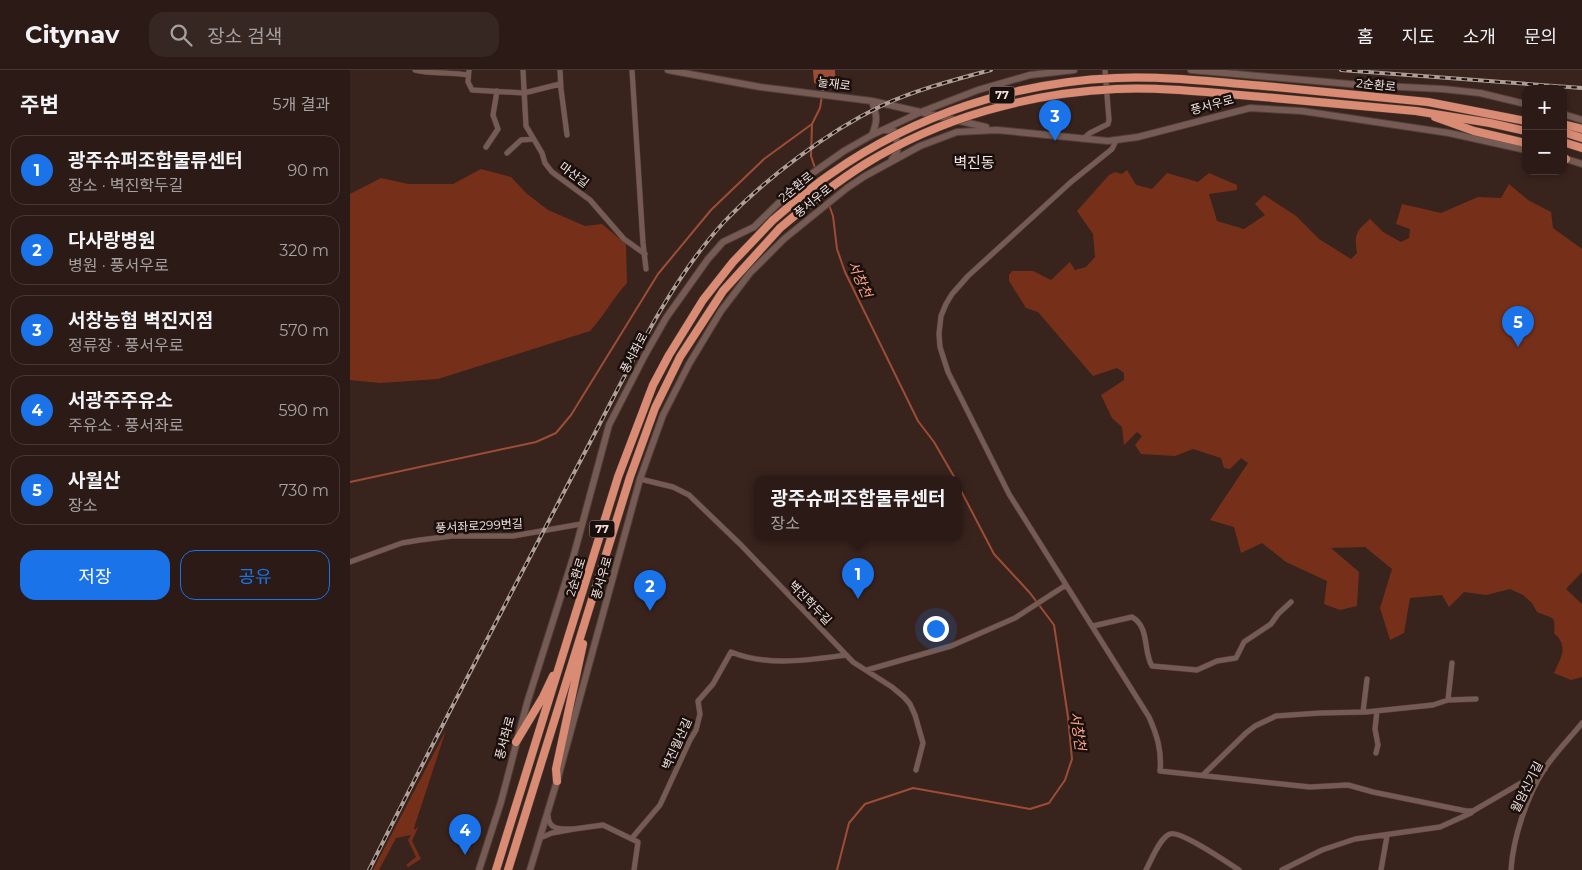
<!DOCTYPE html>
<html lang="ko">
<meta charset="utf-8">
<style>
:root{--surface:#2b1a16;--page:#372723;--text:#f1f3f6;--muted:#a6a1a1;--line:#473835;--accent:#1a73e8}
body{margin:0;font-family:Montserrat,"Noto Sans KR",sans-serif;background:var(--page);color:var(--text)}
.controls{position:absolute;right:15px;top:15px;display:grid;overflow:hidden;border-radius:10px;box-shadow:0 2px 8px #0003}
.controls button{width:45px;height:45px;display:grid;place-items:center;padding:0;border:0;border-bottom:1px solid var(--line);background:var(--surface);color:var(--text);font:25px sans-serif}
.you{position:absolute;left:585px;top:558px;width:18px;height:18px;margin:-12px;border:4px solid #fff;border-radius:50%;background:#1a73e8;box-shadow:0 0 0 8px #1a73e833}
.badge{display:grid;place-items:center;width:32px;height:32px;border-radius:50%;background:var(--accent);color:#fff;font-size:16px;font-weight:700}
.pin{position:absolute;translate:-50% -41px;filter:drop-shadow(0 1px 2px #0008)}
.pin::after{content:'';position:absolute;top:26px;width:18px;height:15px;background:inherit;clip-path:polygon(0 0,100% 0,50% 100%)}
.popup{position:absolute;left:404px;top:406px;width:208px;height:65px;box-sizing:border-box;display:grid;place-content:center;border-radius:10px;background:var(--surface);filter:drop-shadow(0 1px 4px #0005);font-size:16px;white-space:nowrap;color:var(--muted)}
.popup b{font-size:19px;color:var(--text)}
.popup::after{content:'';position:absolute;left:50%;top:100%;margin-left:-10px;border:10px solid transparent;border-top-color:var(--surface)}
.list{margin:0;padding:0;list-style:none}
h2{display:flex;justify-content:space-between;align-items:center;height:65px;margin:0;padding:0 20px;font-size:21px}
h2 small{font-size:16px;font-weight:400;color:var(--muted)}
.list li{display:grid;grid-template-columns:32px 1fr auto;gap:15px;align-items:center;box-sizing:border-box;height:70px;margin:0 10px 10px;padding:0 10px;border:1px solid var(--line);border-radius:15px}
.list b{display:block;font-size:19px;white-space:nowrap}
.list p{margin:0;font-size:16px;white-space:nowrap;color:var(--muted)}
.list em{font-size:16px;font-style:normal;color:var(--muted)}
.actions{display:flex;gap:10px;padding:15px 20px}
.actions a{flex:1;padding:11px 0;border:1px solid var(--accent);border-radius:15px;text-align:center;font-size:18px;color:var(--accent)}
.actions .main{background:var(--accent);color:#fff}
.icon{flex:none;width:28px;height:28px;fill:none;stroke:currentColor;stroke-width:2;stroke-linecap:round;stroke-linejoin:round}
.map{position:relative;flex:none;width:1232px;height:800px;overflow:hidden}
header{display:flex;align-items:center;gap:30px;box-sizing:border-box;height:70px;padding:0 25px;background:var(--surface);border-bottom:1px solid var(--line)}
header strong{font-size:24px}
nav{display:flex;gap:28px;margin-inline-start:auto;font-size:18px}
.search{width:350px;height:45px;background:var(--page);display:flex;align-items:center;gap:12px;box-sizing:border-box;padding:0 18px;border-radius:15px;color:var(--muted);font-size:19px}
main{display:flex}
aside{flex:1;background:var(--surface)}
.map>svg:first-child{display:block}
.green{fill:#76301a}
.water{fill:#9d4d35}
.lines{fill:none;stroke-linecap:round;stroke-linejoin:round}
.stream{stroke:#9d4d35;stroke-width:2}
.minor-casing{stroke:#52403a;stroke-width:6}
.tertiary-casing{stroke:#52403a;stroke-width:8}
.trunk-casing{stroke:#52403a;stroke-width:9}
.minor{stroke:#755b53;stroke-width:5}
.tertiary{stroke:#755b53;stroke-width:6}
.trunk{stroke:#d98b74;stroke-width:8}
.rail-casing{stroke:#af9e98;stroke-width:4}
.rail{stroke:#190f0c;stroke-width:2;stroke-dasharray:5.5;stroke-linecap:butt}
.trunk-bridge-casing{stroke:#52403a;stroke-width:9;stroke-linecap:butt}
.trunk-bridge{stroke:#d98b74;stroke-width:8}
.labels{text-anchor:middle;stroke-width:5;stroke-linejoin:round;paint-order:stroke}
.shield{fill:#190f0c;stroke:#b1a39f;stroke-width:1}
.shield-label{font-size:11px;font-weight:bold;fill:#f2e3de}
.street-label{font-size:12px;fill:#f2e3de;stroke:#190f0c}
.water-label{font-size:14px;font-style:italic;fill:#fea489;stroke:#190f0c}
.quarter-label{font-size:15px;fill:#f2e3de;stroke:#190f0c}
</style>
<header>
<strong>Citynav</strong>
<div class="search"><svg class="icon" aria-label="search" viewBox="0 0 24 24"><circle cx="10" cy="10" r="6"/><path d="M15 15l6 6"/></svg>장소 검색</div>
<nav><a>홈</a><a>지도</a><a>소개</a><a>문의</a></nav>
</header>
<main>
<aside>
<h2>주변<small>5개 결과</small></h2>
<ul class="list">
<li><span class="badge">1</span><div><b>광주슈퍼조합물류센터</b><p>장소 · 벽진학두길</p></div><em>90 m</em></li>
<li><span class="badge">2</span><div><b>다사랑병원</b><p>병원 · 풍서우로</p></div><em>320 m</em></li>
<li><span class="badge">3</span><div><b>서창농협 벽진지점</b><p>정류장 · 풍서우로</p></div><em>570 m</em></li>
<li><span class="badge">4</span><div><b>서광주주유소</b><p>주유소 · 풍서좌로</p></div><em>590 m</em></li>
<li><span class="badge">5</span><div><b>사월산</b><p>장소</p></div><em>730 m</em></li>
</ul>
<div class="actions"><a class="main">저장</a><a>공유</a></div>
</aside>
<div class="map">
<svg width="1232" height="800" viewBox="0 0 1232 800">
<rect width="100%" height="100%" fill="#39231d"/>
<path class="green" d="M131,99l30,8 15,16 22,17 37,16 17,-2 24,20 1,39c-14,15 -23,33 -37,48l-152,48 -58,4 -30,-3v-186l31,-16 27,6h45z
M777,100l9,15 16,4 15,-16 31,9 11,-9 28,12v5l-28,4 8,27 27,8 21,-14 -10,-11 9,-9 32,21 23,23 32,20 6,-6c-3,-19 -1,-22 13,-34l13,13 18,10 8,-4 1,-9 -14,-5 6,-20 39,9 37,-16 23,1 8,-14 19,16 23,12 2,16 29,21v323l-16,17 16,15v73l-11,3 -17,-7c7,-16 15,-26 0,-40 2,-19 -2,-14 -17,-21l-5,-9 -9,-8 -13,-6 -24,6 -22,-3 -15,15 -7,-12 -32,3 -6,35 -14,7 -10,-32 12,-39 -27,-22 -34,1 28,24 -2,34 -17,4 -16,-6 3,-23 -41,-19 -24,-19 -21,10 -7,-26 -24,-7 38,-57 -7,-5 -11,11 -6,-1 -3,-10 -28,-9 -18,7 -34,-2 -6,-9 7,-9 -5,-4 -13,13 -2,-18 -10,-9 -11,-23 23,-15v-7l-7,-5 -24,8 -55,-64 -12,-4 -17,-27v-6l3,-4h21l18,9 19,-18 5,8 11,-3 9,-10 -2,-23 -16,-23 32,-36 6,-3 7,2z
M96,660l-32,98 1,2 4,-5 -7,16 9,18 -13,8 -2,-2 10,-8 -8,-17 3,-5 -15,3 -17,32h-6z"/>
<path class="water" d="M463,0h22l1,19 -22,-6z"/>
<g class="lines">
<path class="stream" d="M465,98l-4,-12 1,-32 8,-16 4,-25
M479,135l4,11 4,33 8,23 73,149 16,21 22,38
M0,412l186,-40 20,-9 15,-18 87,-141 53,-64 53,-51 48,-35
M487,800l12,-47 16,-19 48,-16 117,21 19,-6 16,-23 7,-21 -4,-42 -14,-92 -24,-32 -36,-39 -36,-69"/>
<defs>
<path id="minor" d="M65,0c16,4 35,2 53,5
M119,0l-1,12 4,8 52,3 36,-9
M173,0l3,56 16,27 3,10 7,9 38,28 34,39 21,15
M210,0l1,19 6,46
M282,0l11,173 3,26
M733,69l7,-6 18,-9 1,-4 -4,-50
M766,71l-4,8 -41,33 -103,94 -16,18 -6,10 -5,12 -2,18 1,13 8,25 61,122 140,223c8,18 13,34 11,54l150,16 38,-2 25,7 93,19h7l72,-42
M136,77l12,-18 -5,-14 4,-24
M157,83l14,-13 12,-1
M290,409l33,8 16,8 52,50 112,117 39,25 12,10 6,7 5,11 8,28 -7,27
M0,492l52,-19 18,-3 32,-4h61l68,-12
M743,556l39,-9c18,10 11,35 20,49l45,4 20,-9 19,-3 8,-16 27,-18 7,-10 13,-12
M517,600l84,-24 64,-28 51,-33
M1098,630l4,-37
M1013,642l4,-33
M1026,683l2,-8 -3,-16 2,-18
M853,705l43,-42 9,-7 21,-10 44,-3 46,-1 67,-7 15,-5 28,-1
M224,759l29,-4 35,17 -4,28
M190,768l12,-5 22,-4c-12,0 -26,2 -26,-14
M282,768l28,-33 30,-65 6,-10 4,-16 -2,-13 15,-17 18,-32c37,15 77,8 115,3
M796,800c5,-9 14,-33 24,-36 10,-4 58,29 69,36
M932,800l40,-20 33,-11 85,-12 31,-14
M1031,800l6,-34
M1161,800c2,-32 16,-75 34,-102 11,-16 25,-30 37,-45"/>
<path id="tertiary" d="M318,0l92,17 112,14 114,26
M841,0l170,15 82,4 37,4 46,11
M1213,44l19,6
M535,60l9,1c3,10 7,20 -2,28
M522,65c6,-15 5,-19 0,-34
M1213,88l19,6
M129,800l22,-68 26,-99 46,-145 36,-133 36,-70 21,-37 42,-59 15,-17 31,-15 46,-45 44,-31 28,-16 49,-23 57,-22 52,-15 44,-5
M180,800l27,-89 83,-302 23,-64 26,-51 32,-53 29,-38 34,-34 63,-51 18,-12 55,-30 37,-14 40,-2 111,11 30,-4 112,-29 52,3 147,22 77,17"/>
<path id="trunk" d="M914,16l164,16 98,19
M913,27l153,14 74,12 36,8
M1085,47l39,14 52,12
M1213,54l19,5
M1213,62l19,6
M1213,72l19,6
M1213,87l3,2
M166,672l27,-45 10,-21
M207,711l-1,-12 27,-125
M146,800l122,-393 35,-92 16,-30 34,-55 30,-38 40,-42
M158,800l122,-393 25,-69 25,-51 43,-66 57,-63"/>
</defs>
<use href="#minor" class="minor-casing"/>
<use href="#tertiary" class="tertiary-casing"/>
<use href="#trunk" class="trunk-casing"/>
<use href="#minor" class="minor"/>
<use href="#tertiary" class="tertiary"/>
<use href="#trunk" class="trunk"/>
<defs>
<path id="rail" d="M991,0l241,18
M19,800c70,-140 143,-279 216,-418 40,-75 81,-167 139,-230 41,-43 103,-90 157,-116 34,-16 73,-26 110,-36"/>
</defs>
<use href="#rail" class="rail-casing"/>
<use href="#rail" class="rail"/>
<defs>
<path id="trunk-bridge" d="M423,150c19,-16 38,-33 59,-47 83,-58 183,-91 284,-95 50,-2 99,4 148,8
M430,158c27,-23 55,-45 85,-64 75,-46 163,-71 251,-75 49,-2 98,4 147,8"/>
</defs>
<use href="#trunk-bridge" class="trunk-bridge-casing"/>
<use href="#trunk-bridge" class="trunk-bridge"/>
</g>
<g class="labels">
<g class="shield">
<rect x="639.5" y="16.5" width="25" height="17" rx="4"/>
<rect x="239.5" y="450.5" width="25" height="17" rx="4"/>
</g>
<g class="shield-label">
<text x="652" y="29">77</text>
<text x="252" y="463">77</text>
</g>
<g class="street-label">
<text transform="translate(484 14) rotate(8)" y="4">눌재로</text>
<text transform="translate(1026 15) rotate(6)" y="4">2순환로</text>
<text transform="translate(862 35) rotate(-15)" y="4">풍서우로</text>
<text transform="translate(224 105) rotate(37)" y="4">마산길</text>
<text transform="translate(446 117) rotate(-39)" y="4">2순환로</text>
<text transform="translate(463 131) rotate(-39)" y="4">풍서우로</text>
<text transform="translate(284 283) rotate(-62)" y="4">풍서좌로</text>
<text transform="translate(129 456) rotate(-3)" y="4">풍서좌로299번길</text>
<text transform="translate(226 507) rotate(-73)" y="4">2순환로</text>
<text transform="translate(252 508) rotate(-74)" y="4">풍서우로</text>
<text transform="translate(460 533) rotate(46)" y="4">벽진학두길</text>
<text transform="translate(155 668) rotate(-75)" y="4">풍서좌로</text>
<text transform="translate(327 674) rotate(-66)" y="4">벽진월산길</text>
<text transform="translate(1177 717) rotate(-63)" y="4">월암신기길</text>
</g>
<g class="water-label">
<text transform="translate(510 209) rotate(66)" y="5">서창천</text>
<text transform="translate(728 661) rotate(82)" y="5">서창천</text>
</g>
<g class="quarter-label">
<text x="624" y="98">벽진동</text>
</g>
</g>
</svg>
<div class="controls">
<button>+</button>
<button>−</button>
</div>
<div class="you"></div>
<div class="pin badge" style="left:508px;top:529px">1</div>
<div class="popup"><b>광주슈퍼조합물류센터</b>장소</div>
<div class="pin badge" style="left:300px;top:541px">2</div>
<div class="pin badge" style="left:705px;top:71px">3</div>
<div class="pin badge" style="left:115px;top:785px">4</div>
<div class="pin badge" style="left:1168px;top:277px">5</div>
</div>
</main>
